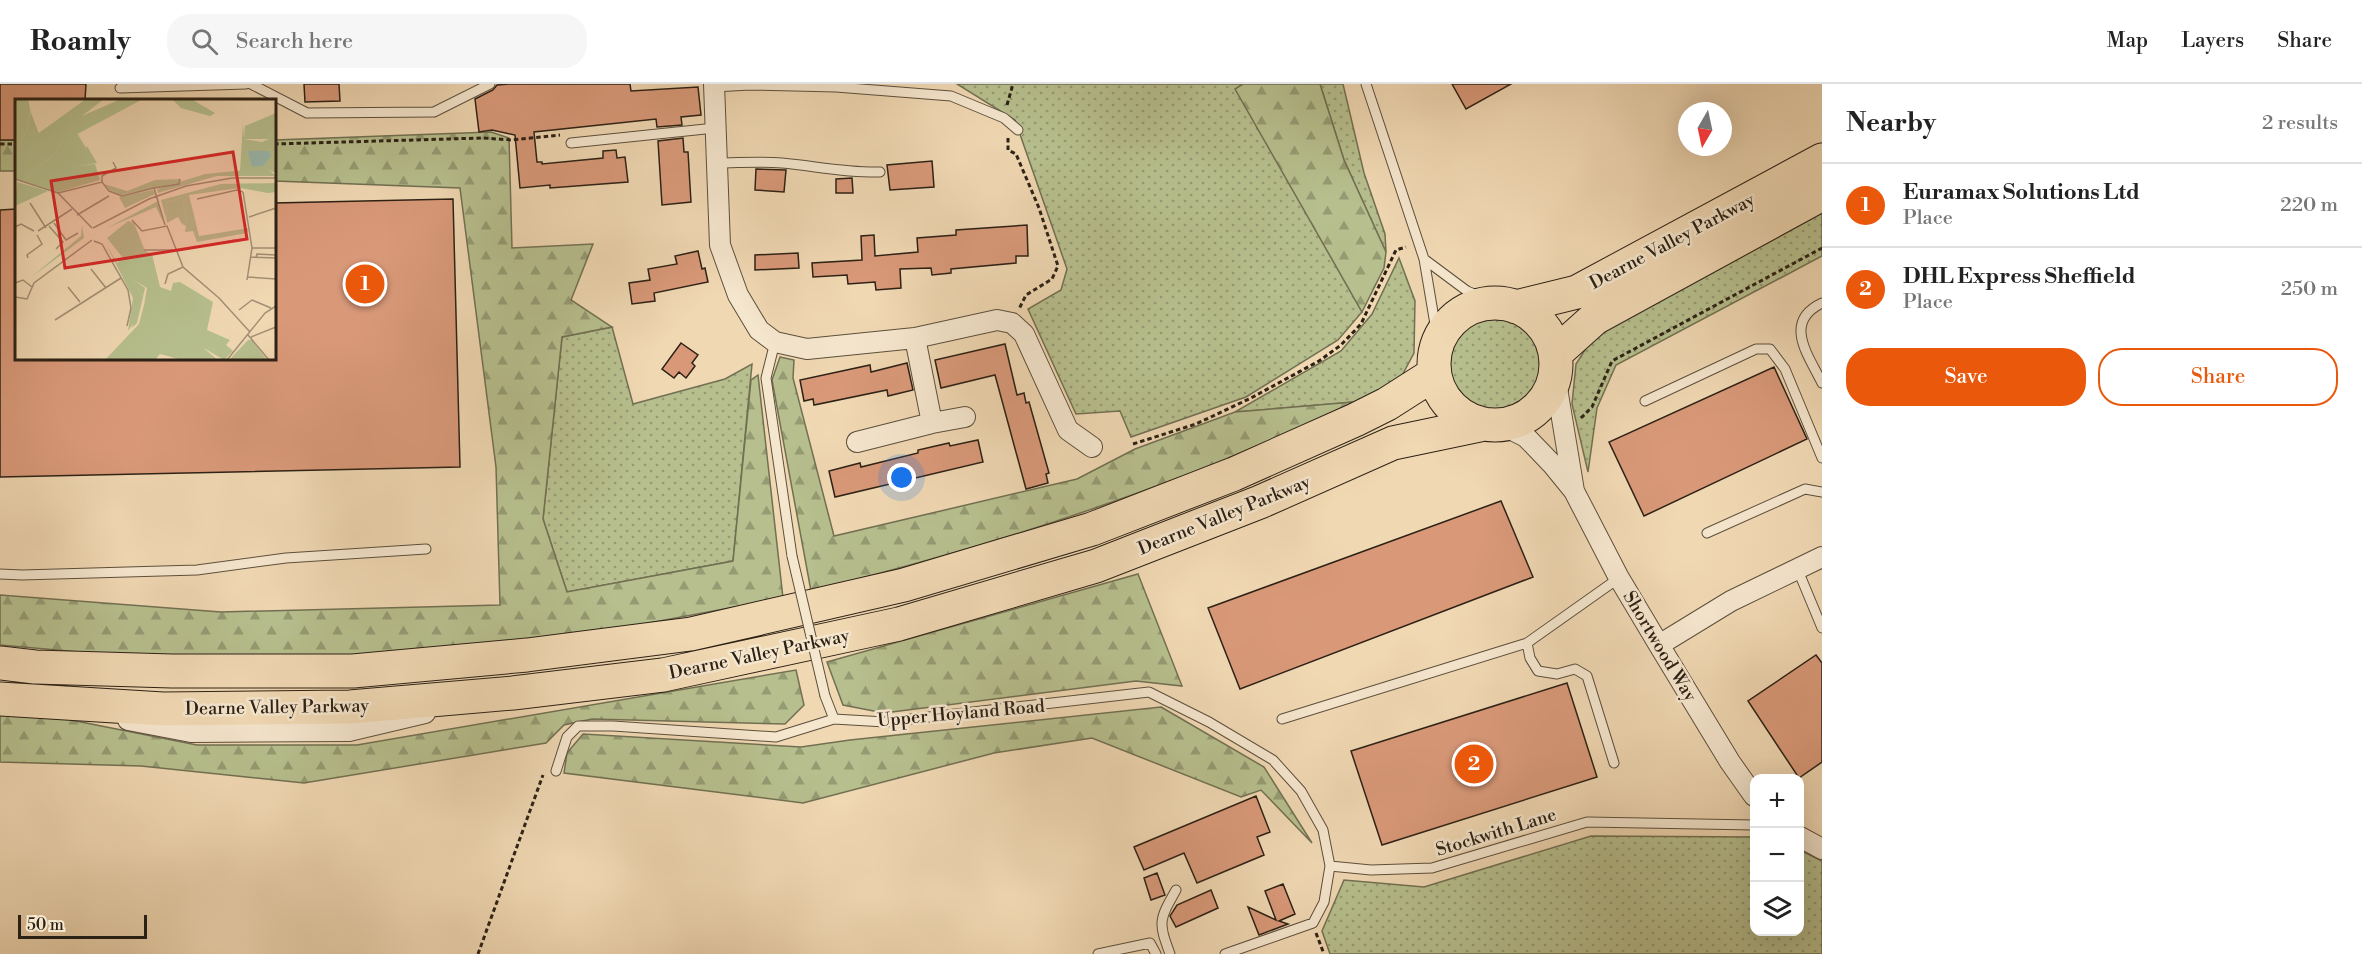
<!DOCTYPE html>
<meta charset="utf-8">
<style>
:root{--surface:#fff;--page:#f6f6f6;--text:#222;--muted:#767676;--line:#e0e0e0;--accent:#ea580c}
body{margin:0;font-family:"Libre Bodoni",serif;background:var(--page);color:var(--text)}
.controls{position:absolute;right:18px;bottom:18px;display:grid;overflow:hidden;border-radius:12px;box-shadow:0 6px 24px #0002}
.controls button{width:54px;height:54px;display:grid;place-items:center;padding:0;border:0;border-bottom:2px solid var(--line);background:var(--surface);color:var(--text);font:30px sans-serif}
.compass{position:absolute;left:1678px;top:18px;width:54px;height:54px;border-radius:50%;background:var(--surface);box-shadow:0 6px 24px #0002;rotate:189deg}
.scale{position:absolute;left:18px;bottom:15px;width:129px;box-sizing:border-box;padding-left:6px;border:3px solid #2c2115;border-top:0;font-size:16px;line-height:21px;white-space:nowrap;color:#2c2115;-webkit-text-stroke:4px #f5e6ce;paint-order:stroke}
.you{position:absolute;left:902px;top:394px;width:21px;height:21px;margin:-15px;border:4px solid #fff;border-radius:50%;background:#1a73e8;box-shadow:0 0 0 9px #1a73e833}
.badge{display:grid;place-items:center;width:39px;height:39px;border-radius:50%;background:var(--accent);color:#fff;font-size:20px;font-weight:700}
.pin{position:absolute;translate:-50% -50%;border:3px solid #fff;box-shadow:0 2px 6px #0006}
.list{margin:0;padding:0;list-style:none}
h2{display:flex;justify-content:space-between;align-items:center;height:78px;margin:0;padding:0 24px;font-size:26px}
h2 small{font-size:20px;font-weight:400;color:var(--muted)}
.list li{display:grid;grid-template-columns:39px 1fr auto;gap:18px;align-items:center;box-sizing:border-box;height:84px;padding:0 24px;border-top:2px solid var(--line)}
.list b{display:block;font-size:22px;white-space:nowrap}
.list p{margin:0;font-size:20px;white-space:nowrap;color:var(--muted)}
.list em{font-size:20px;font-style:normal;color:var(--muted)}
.actions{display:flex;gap:12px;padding:18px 24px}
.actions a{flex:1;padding:14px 0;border:2px solid var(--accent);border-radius:24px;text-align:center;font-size:21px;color:var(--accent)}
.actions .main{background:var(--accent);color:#fff}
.icon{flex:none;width:33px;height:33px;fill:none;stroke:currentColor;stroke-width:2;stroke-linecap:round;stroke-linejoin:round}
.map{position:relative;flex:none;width:1822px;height:870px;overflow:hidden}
header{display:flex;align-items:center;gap:36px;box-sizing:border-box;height:84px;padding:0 30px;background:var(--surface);border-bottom:2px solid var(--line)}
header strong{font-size:28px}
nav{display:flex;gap:33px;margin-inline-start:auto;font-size:21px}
.search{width:420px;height:54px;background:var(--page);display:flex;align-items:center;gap:15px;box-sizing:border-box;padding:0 21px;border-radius:24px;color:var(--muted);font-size:22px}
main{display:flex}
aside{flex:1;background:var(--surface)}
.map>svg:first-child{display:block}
.grass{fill:url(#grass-dots);stroke:#727052;stroke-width:1.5}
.forest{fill:url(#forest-firs);stroke:#727052;stroke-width:1.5}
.building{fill:#d99979;stroke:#2c2115;stroke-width:1.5}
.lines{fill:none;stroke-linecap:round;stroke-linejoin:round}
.lane-casing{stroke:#5d4f3c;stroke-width:11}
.street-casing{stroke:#5d4f3c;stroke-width:22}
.highway-casing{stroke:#2c2115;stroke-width:35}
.path{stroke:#2c2115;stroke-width:3;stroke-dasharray:4.5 3;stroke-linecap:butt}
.lane{stroke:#f5e6ce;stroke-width:9}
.street{stroke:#f5e6ce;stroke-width:20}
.highway{stroke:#f0d8b3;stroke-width:33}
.lane-bridge-casing{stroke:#5d4f3c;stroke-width:11;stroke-linecap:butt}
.lane-bridge{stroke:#f5e6ce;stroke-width:9}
.labels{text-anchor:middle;stroke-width:5;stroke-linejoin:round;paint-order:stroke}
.street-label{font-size:18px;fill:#2c2115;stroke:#f5e6ce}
.inset-road{fill:none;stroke:#a28f74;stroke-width:1.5}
.view{fill:#d62828;fill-opacity:0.15;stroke:#d62828;stroke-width:3}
.inset-edge{fill:none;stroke:#2c2115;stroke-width:3}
</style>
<header>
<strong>Roamly</strong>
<div class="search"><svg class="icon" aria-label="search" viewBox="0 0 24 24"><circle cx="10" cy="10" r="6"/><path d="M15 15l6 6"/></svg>Search here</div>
<nav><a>Map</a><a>Layers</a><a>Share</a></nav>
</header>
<main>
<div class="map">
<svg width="1822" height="870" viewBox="0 0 1822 870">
<defs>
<pattern id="grass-dots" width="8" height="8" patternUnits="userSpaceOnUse" patternTransform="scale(1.5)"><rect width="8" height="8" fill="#b7bf8e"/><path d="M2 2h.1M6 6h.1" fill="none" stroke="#959b73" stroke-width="1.8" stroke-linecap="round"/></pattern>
<pattern id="forest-firs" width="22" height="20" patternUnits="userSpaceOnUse" patternTransform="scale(1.5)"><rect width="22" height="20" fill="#b7bf8e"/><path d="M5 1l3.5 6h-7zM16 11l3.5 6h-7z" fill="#959b73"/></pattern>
</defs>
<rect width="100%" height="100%" fill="#f0d8b3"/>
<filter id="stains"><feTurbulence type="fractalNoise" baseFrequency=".00333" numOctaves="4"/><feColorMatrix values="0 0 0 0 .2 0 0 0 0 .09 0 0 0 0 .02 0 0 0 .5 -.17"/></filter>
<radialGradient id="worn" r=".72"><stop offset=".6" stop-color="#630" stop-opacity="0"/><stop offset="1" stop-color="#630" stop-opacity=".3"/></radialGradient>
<path class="grass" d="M957,0h286l-7,5 126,223 -24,28 -92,57 -115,40 -11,-26 -44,3 -48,-105 33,-19 6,-21 -52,-149z
M1320,0h23l21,89 21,61 1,18 -42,-92z
M1822,129v43l-206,109 -19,43 -9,64 -16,-68 4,-40 16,-25z
M1399,174l16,43 -1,52 -16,30 -44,19 -119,10 106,-61 31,-37z
M1450 280a46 46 0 1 1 92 0a46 46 0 1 1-92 0Z
M612,243l21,77 92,-25 27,-15 -19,197 -166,31 -24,-73 19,-182z
M1591,752l163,1v95h46v-82l22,11v93h-492l-8,-23 22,-51 80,7z"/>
<path class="forest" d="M1243,0h77l24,76 42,92 -2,16 -22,44 -127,-223z
M491,48l18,6 3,110 81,-4 -22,56 41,27 -50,10 -19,182 24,73 166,-31 18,-181 7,-5 25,223 -225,42 -205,15 -182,5 -171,-15v-50l221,17 279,-7 -4,-138 -36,-279 -185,-7v-41z
M0,56h16v31h-16z
M780,273l14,3 -1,18 41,158 243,-57 58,-30 100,-37 119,-10c-173,84 -356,143 -543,189l-39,-211z
M1138,490l44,112 -46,-5 -252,32 -41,-8 -16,-43z
M796,586l8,35 -19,19 -193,-5 -28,6 -18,18 -242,40 -163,-17 -141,-4v-50l66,7 131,26h160z
M1161,623l103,60 48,76 -51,-53 -20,7 -149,-59 -98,15 -191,50 -239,-30 3,-20 16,-19 218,13 49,-7z"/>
<path class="building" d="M0,0h86l-1,16h-69v40h-16z
M304,0h35l1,17 -35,1z
M509,0h121l1,7 67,-4 3,28 -20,2 1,8 -25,2 -1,-8 -122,13 3,30h5v2l61,-6v-7l13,-1 1,8 8,-1 3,25 -78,6v-3l-30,3 -5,-53 -23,-5 -13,2 -4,-33 18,-9 4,-5z
M1452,0h59l-45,25z
M683,54l1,14h4l3,50 -29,3 -4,-64z
M932,77l2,26 -44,3 -3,-25z
M756,85l30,1 -2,22 -29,-2z
M852,94l1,15h-17v-14z
M453,115l7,268 -460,10v-267l16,-1v149h258v-155z
M1027,141l1,31h-12v7l-65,6v4l-19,2 -1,-7 -31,1 1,19 -25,2 -1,-8 -27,2 -1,-9 -34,2 -1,-14 50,-3 -1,-24 13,-1 1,21 43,-4 -1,-14 39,-3v-5z
M698,167l4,18 3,-1 3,14 -54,11 1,8 -23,3 -3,-21 21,-3 -2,-11 29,-5 -2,-8z
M798,169l1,15 -44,2v-15z
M681,259l17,12 -6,8 3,3 -9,12 -7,-6 -5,6 -12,-9z
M1005,260l12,51 7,-2 2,10 3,-1 20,71 -3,1 2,9 -22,6 -31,-114 -54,13 -6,-28z
M907,279l6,27 -25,6 -1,-6 -73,15 -1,-6 -9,2 -4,-21 70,-15 1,7z
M1774,283l33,72 -163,77 -35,-74z
M978,356l5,22 -148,35 -6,-26 31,-8 1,4 57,-14v-3l31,-7 1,3z
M1501,417l32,76 -293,112 -32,-81z
M1816,571l6,8v99l-23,16 -51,-77z
M1567,599l30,94 -215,68 -31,-94z
M1256,712l14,36 -13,5 7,18 -67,28 -13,-30 -40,17 -10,-23z
M1157,789l8,22 -14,5 -7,-22z
M1283,800l12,30 -16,7 9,3 -29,11 -11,-28 28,13 -11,-29z
M1211,806l7,18 -42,19 -6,-11 7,-11z"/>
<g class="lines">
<defs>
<path id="lane" d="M251,0l56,29 127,-1 56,-28
M1366,0l58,175 43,32 30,12
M714,3l36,-2 86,2 115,9 53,22 14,12
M120,4l126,-4
M571,59l144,-15
M716,79c22,0 44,-2 66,0 33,3 65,10 98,9
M1424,175l14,83
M1822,219c-40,19 -13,53 0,80
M775,258l-9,36 26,178
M1645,317l111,-52h14l15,20 37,89
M1707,449l98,-44 17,3
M1797,484l25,60
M0,490l22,1 175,-5 89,-12 140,-9
M1527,559l3,15 8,13 19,3 18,-5 12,7 27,87
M825,612l9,23 51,3 264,-30 60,30 64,38 28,31 22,39 7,36 41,4 61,-2 155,-46 167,3
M1282,635l245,-76 92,-65
M556,687l11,-34 11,-11h35l163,11 58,-18
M1098,870l52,-11 6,11
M1170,870c-12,-32 -11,-34 6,-64
M1225,870l88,-31 11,-21 6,-36"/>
<path id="street" d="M714,0l6,161 18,50 21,35 16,12 32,7 108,-11 82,-18 15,3 12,11 44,96 24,17
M915,254l17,85
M1555,292l19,115
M1500,340l26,13 26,27 22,27 45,87 40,67 71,117 24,34
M857,358l75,-19 33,-6
M1659,561l72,-44 91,-44
M128,636l63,12 158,-1 76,-18
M1800,753l22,12"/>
<path id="highway" d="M1434 280a61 61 0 1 1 122 0a61 61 0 1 1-122 0Z
M1516,223l61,-15 245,-132
M1555,270l40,-36 227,-124
M0,579l35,4 137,4h181l174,-16 164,-21 213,-49 188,-56 142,-55 121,-54 32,-16 47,-30
M0,615l163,10 187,-2 163,-14 150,-18 236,-51 197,-58 164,-64 133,-59 91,-19"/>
</defs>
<use href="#lane" class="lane-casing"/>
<use href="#street" class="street-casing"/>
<use href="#highway" class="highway-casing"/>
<path class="path" d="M1007,21l6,-21
M1008,54v12l8,4 23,54 19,58 -6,13 -26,16 -7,14
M0,60h16
M274,60l209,-6 29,2 48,-5
M1581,334l11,-11 20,-46 210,-113
M1133,360l63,-20 55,-26 68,-37 22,-16 20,-21 35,-74 10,-3
M1316,849l8,21
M478,870l65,-179"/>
<use href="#lane" class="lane"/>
<use href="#street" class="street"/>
<use href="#highway" class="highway"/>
<defs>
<path id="lane-bridge" d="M792,472l33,140"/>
</defs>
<use href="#lane-bridge" class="lane-bridge-casing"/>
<use href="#lane-bridge" class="lane-bridge"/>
</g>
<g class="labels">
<g class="street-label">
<text transform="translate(1672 157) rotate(-28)" y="6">Dearne Valley Parkway</text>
<text transform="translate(1224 431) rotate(-22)" y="6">Dearne Valley Parkway</text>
<text transform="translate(1660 562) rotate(59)" y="6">Shortwood Way</text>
<text transform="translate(759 570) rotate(-12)" y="6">Dearne Valley Parkway</text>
<text transform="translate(277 623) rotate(-1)" y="6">Dearne Valley Parkway</text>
<text transform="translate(961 629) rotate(-5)" y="6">Upper Hoyland Road</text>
<text transform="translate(1496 748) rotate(-17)" y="6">Stockwith Lane</text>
</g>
</g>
<g transform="translate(15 15)">
<rect width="261" height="261" fill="#f0d8b3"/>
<path d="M15,11l9,24 -21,14 10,-21zM228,24l1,16 18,3 7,-3 7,-12v46l-7,-3 -29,1zM62,34l9,15 -6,18 15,-2 5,16 -42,12 -35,-11 33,-28 5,-10zM2,83l31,9 -33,15zM167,98l5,25 -5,2 -4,-7 -11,6 -1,-20zM113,122l6,2 11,28 7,3 8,33 11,4 2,-8 7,-1 33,20 -6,28 23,10 -4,5 7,6 -9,9 -32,-19 -10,19 -22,-6 -5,6h-50l34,-36 5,-19 3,-17 -18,-11 13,17 -6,26 -8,11 5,-33 -27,-54 11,19 6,-5 -16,-20zM67,126l2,13 -54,40 51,-42z" fill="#b7bf8e"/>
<path d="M0,0h13l2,10 -2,18 -10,21 68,-49h18l-22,17 39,-17h22l-73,39 -1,5h-8l-5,10 -33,28 -8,-1zM157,0l21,1 22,13 -5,3 -29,-8zM261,14v14l-7,12h-25l1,-13zM72,47l10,17 -17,3 2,-11zM231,71h23l7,6h-59l-59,17 -1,-4 48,-15zM165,80l-2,4 -57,12 -11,-5 -6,-6 23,7 28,-11zM261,84v9l-8,1 -28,-5 -51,7 10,41 50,-8 -2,5 -50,9 -4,-11 -8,1 1,-6 -4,-2 5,-2 -5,-25 -16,6 1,19 -6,-22 60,-16zM138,91l2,4 -30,14 -6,-11zM143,102l5,21 -7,-15 -49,21zM112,176l18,13 -8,35 -5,5 10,-34z" fill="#b7bf8e"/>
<path d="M176,241l9,5 18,15h-36zM233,241h4l15,20h-38z" fill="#b7bf8e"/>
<path d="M233,52h21l2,5 -8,10 -11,1z" fill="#9ab9af"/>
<path class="inset-road" d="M0,80l43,14 34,35M87,83v-6l14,-8 -3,-6M139,89l25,-4 1,-5M228,93l9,56 -5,32M43,94l44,-11 7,9 13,5 32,-8 11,37M182,100l40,-9 6,2M15,104l16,25M62,116l32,-19M234,118l27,-9M117,121l10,11 25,-5 16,41 36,31 31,34M39,124l12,17 12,-7M34,127l14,16 -7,7M0,128l6,-3 13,7M78,129l56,-29 37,-13 46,-8h44M23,132l34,-22M79,142l8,3 26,46 3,18 -4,18M237,149h24M129,151h31M161,152l59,-11M235,158l26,1M13,159l-1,-3 15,-11 -5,-9M241,159l1,-4 19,1M76,170l15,19M232,178l29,2M0,184l8,-3 9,7M150,185l3,-10 15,-7M53,188l12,15M0,198l12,2 7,-16 58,-43M224,211l13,-10 19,8M40,221l66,-42M233,236l21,25M236,238l25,-10M212,261l38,-47 11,-7"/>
<path class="view" d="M218,53l14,87 -182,29 -14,-87z"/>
<rect width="261" height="261" class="inset-edge"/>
</g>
<rect width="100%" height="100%" filter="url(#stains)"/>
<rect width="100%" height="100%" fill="url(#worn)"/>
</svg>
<div class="controls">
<button>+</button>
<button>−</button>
<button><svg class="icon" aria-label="layers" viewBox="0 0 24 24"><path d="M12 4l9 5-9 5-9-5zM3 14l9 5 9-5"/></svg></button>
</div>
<svg class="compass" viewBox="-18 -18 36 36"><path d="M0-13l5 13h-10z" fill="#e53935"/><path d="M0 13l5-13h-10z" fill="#767676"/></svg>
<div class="scale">50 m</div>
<div class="you"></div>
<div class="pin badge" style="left:365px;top:200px">1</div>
<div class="pin badge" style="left:1474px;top:680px">2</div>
</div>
<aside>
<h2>Nearby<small>2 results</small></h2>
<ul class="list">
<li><span class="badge">1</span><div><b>Euramax Solutions Ltd</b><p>Place</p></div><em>220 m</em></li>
<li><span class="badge">2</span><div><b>DHL Express Sheffield</b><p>Place</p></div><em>250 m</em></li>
</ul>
<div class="actions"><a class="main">Save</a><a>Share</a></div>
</aside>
</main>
